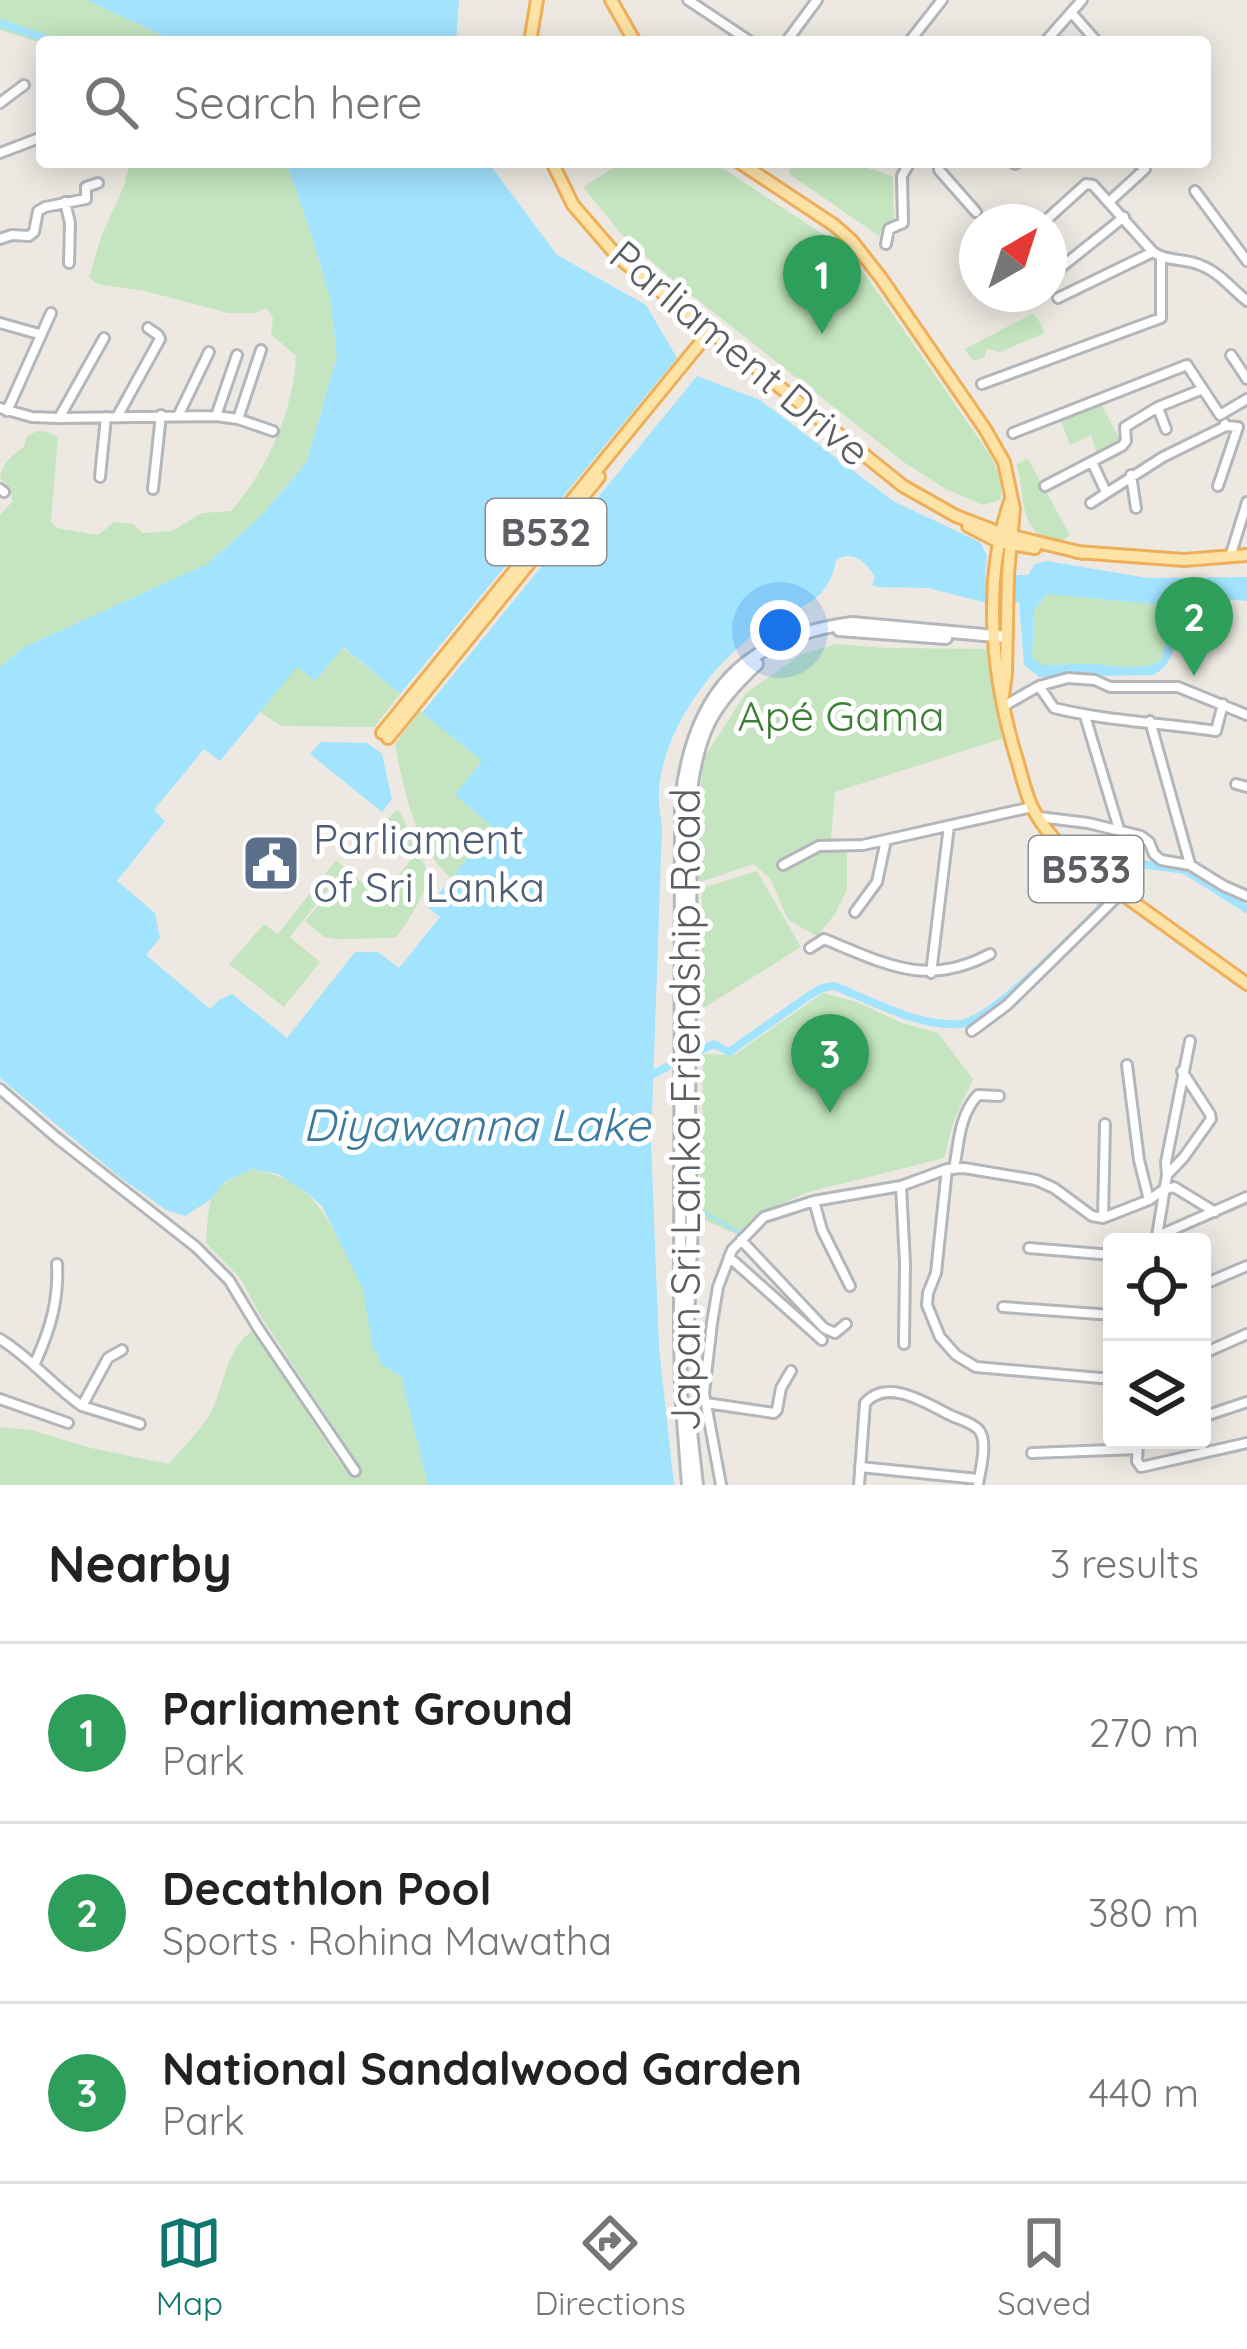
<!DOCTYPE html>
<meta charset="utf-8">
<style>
:root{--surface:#fff;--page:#f6f6f6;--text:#222;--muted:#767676;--line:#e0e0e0;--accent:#0f766e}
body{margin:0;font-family:Quicksand,sans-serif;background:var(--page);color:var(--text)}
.controls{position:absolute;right:36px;bottom:36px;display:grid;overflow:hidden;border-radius:12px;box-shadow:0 6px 30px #0003}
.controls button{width:108px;height:108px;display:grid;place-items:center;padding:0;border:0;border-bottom:3px solid var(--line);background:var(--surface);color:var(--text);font:60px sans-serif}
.compass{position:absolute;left:959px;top:204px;width:108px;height:108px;border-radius:50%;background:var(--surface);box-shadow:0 6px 30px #0003;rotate:39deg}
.you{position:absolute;left:780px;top:630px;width:42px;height:42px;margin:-30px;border:9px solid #fff;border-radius:50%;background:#1a73e8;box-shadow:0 0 0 18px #1a73e833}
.badge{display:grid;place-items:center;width:78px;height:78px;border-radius:50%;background:var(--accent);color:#fff;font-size:39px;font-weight:700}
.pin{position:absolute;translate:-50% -99px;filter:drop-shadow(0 3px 6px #0008)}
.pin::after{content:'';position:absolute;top:63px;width:42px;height:36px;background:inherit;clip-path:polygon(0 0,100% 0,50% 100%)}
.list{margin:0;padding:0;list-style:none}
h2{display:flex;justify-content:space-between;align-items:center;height:156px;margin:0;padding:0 48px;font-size:51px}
h2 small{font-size:39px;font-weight:400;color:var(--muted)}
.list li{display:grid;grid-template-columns:78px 1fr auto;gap:36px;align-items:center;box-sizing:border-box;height:180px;padding:0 48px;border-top:3px solid var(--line)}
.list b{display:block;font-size:45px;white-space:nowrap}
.list p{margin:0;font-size:39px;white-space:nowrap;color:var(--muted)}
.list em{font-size:39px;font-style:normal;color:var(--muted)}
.icon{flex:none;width:66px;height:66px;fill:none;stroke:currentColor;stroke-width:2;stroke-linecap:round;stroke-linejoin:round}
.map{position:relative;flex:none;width:1247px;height:1485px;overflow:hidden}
.search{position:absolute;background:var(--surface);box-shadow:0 6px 30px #0003;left:36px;right:36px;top:36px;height:132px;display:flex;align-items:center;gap:30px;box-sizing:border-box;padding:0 42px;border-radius:12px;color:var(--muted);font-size:45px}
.sheet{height:696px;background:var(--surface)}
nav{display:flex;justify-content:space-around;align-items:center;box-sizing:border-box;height:168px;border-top:3px solid var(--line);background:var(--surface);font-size:33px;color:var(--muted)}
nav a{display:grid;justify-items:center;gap:6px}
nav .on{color:var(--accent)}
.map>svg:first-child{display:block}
.green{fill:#c4e5bf}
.water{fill:#a2e3fe;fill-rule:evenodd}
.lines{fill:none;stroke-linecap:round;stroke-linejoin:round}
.stream{stroke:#a2e3fe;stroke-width:3}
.canal{stroke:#a2e3fe;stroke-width:8}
.minor-casing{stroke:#b3b6ba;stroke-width:14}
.secondary-casing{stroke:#b4b8bd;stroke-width:16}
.primary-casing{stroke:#efaf59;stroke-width:16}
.minor{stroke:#fff;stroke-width:8}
.secondary{stroke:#fff;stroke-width:10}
.primary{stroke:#fee3a7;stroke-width:10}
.labels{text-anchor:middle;stroke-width:10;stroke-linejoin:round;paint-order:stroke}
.shield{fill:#fff;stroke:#8c8f92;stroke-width:3}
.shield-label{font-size:39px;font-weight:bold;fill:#5b5f63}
.street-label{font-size:42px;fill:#5b5f63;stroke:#fff}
.park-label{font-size:42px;fill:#3d8035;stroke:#fff}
.service-label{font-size:42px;fill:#4e5e75;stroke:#fff;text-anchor:start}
.water-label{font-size:45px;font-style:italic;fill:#3b7a9e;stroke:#fff}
</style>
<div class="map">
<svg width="1247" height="1485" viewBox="0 0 1247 1485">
<rect width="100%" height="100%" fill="#ede9e2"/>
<path class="green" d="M0,0h87l89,42 -134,1 -42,-13z
M130,162h156l26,74 18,62 7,58 -30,106 -47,55 -53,47 -183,83 -24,20v-152l12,-13 -1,-12 -11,-12c2,-15 12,-23 24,-31l2,-10c12,-8 20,-7 32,0l-7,85 6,6 41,7 16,-13 19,2 10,9 29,-2 30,-18 29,-2c35,-39 63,-101 65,-155l-25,-22 2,-16 -7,-10 -10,5h-28l-83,-22 -48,-7 -8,-7 13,-43 22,-48z
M623,162h90l128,84 15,15 132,191c8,14 17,32 12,48l-17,5 -37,-16 -41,-26 -225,-177 -58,-51 -39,-48z
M806,162h42l45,14 1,43 -10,6 -5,11 -90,-62 2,-11 11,4z
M1032,314l6,5 7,14 -45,19 -14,-3 -1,8 -12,4 -8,-12z
M1101,403l20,39 -24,12 -6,-19 -21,10 -10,-27z
M1028,459l42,76 -7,5 -24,-4c-22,-24 -13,-45 -23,-72z
M1047,594l127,12 2,5 -15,49c-19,14 -47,5 -69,4 -17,-1 -35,1 -52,1l-8,-8 2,-46z
M836,644l51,4 106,1 11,89 -169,54 -4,45 16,8v44l-12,25 -18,22 -29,-16 -18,-42 -17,-14 -58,20 8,-125 43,-66 56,-39z
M342,647l58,47 -26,33 -93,-1 -21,-14 37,-46z
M420,711l62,50 11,66 -42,51c-37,-33 -47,-88 -56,-134z
M396,810l4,2 30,65c-9,21 -18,40 -33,59l-4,2 -58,1 -11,-2 -19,-16 43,-50 37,30 9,-11 -4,-5 25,-30 -33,-29z
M336,860l9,8 -55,69 30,25 -36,45 -55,-43 35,-40 14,10z
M757,871l44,76 -99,62v-121z
M823,993l34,9 45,21 36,10 35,46 -18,38 -11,41 -139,35 -40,19 -29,22 -39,-17 5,-73 1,-90 31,1z
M252,1169c50,10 67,31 89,75 7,14 15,28 21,42 14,39 -3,65 39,90l27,109h-428v-58l31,3 60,18 78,16c12,-15 27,-29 38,-45 17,-26 17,-69 44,-87l7,7 79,120 13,15 6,1 3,-4 -1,-7 -98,-149 -20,-37 -34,-35c4,-48 0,-54 46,-74z"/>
<path class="water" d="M87,0h372l-3,42h-280z
M286,162h202l69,93 89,50 31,53 -277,336 -57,-47 -28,34 -18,-14 -77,94 -16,-12 -50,61 11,11 -48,60 38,32 5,25 -14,17 64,54 9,-9 13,-6 55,44 68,-86h23l21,16 41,-51 -12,-10 65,-80 -38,-32 27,-34 -60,-48 275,-337 63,24 133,101 87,41 7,14 -2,19h43l7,-11 12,-3 101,17 99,-1v24l-52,-4c-21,22 -13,65 -42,78l-114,2 -15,-12 -5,-63h-36l-55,-14 -50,-1 -6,-2 3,-8c-9,-16 -23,-27 -39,-17 -8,45 -37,45 -72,67 -51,35 -100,100 -105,163 -1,12 2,26 3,38l-11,314 8,206 15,137h-246l-27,-109 -19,-11 -10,-21 -9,-55 -41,-83 -14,-12 -30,-20 -26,-5 -28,13 -14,18 -25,16 -19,-6 -50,-36 -116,-96v-411l24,-20 183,-83 53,-47 47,-55 30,-106 -7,-58 -18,-62zM1047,594l127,12 2,5 -15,49c-19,13 -47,5 -69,4 -17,-1 -34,1 -51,1l-9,-8 2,-46z
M321,742l46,1 15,11 10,45 -10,13 -72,-58z"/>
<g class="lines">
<path class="stream" d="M705,1213l36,21"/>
<path class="canal" d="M0,23l56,19
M1099,866l5,-7 81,11 62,39
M694,1053l20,-9 15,8 81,-57 12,-7 12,-2c39,15 83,41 126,38 32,-3 111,-88 138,-113l7,-12
M653,1074l14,-7"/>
<defs>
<path id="minor" d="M688,0l63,42
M1071,12l26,30
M786,42l31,-42
M909,42l33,-42
M1045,42l37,-42
M0,103l24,-18
M0,153l42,-16
M939,162v8l37,42
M1015,164l3,-2
M1195,191l52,70
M1110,201l35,-32 -8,-7
M65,202l5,21 -1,40
M1044,222l42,-38 7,1 60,67c14,10 31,6 47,13 19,7 32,24 47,36
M0,239l12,-4 17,1 5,-4 4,-21 7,-4 41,-8v-12l12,-4
M886,244l3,-15 14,-6 -1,-47 8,-14
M1049,277l75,-60
M1058,298l95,-46
M0,323l39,11
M1231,355l16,24
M982,384l179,-66v-60
M0,408l32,9 27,1 157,-2 22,3 35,12
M1158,408l8,21
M7,411l44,-98
M179,414l30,-62
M216,416l21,-61
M117,417l43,-78 -2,-4 -10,-7
M59,418l45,-80
M238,419l23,-69
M1013,433l174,-68 33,50 27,-16
M1092,462l14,30
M1131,475l5,33
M100,477l6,-60
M1045,486l77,-40 4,-5 -1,-14 33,-20 45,-18
M1218,486l20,-59 -12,-1 -1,-2
M0,489l4,3
M153,489l8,-74
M1091,503l72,-46 63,-31
M1230,557l17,-55
M1039,686l15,22c53,13 108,15 162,23l7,-27
M1004,706l35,-20 29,-8 27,2 15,7h68l69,28
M1085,716l34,113
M1150,721l40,143
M1236,784l11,3
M1039,817l49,6 53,13 8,6 5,12 7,6 29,5 34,21 23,10
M783,865l36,-19 44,-1 169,-38
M855,912l22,-30 9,-42
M810,948l14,-9c62,25 102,49 166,15
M931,973l18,-147
M972,1031l35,-26 113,-111
M1127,1065l12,95 10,40
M0,1089l57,49 139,109 33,33 29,48 97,143
M947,1169l-11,104 -8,20 -1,12 13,32 16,18 20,12 136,12
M954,1169c5,-26 5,-54 24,-74l21,1
M1167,1175l-1,-13 24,-121
M901,1186l4,77 -1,81
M814,1201l8,29 28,56
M1103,1218l2,-94
M1158,1236l89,-39
M741,1240l83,88 11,5 11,-9
M1156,1242l11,-67 17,-18 27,-38 -1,-5 -28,-43
M1029,1248l83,7
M729,1257l93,83
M1202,1285l45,-19
M1003,1307l109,8
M0,1339c31,19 53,47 82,67l26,-48 14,-8
M1202,1354l45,-20
M35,1363c15,-33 24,-62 22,-99
M0,1399l68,24
M706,1403l68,10 3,-3 4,-22 10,-17
M82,1406l58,18
M1202,1417l45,-15
M1138,1440l-1,21 4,6 106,-24
M1032,1453l105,-4
M860,1467l118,12
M721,1485l-17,-92 8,-70 6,-36 14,-37 32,-33 50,-16 87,-15 46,-17 17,-1 72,12 18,8 38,28 11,2 46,-18 14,-10 11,-3 41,25
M859,1485l6,-82c23,-26 62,1 87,13 7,3 20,7 26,13 11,11 2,42 0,56"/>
<path id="secondary" d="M839,630l107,8
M687,1344l5,-121 -3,-97 2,-336c8,-60 22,-85 66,-126
M690,1423l7,62
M688,1485l-7,-92 -1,-70 1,-523c12,-107 63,-163 171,-177l154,14"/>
<path id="primary" d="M611,0l24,42
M530,42l7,-42
M552,162l21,43 45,52 285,229 53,30 44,17 83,20
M739,162l95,63 18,16 29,37 104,151 19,33 10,47 -6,65 -2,99 -3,23
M1011,499c-30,83 -19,182 7,264 4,15 8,31 14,44 10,20 25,36 40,51l175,126
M968,526l31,16 36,6
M1077,552l107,8 63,-5
M382,733l328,-402
M388,738l211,-261"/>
</defs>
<use href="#minor" class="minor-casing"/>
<use href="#secondary" class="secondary-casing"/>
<use href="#primary" class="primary-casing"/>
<use href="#minor" class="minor"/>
<use href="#secondary" class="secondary"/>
<use href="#primary" class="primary"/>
</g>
<defs>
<symbol id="civic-square" viewBox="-11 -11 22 22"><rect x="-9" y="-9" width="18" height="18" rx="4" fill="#5c6f8a" stroke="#fff"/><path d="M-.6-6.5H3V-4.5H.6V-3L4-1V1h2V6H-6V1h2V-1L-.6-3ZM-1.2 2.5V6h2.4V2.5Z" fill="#fff"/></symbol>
</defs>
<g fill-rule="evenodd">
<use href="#civic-square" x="238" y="830" width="66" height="66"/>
</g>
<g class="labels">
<g class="shield">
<rect x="486" y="499" width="120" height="66" rx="9"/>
<rect x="1029" y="836" width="114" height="66" rx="9"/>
</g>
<g class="shield-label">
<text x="546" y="546">B532</text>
<text x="1086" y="883">B533</text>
</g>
<g class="street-label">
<text transform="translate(740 353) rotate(40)" y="15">Parliament Drive</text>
<text transform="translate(685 1110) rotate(-90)" y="15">Japan Sri Lanka Friendship Road</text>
</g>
<g class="park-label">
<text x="841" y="731">Apé Gama</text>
</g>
<g class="service-label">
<text x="313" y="854">Parliament<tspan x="313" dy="48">of Sri Lanka</tspan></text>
</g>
<g class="water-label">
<text x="476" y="1141">Diyawanna Lake</text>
</g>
</g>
</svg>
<div class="controls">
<button><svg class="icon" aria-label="locate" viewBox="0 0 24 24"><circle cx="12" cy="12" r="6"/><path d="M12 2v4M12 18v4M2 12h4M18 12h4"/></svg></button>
<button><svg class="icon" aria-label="layers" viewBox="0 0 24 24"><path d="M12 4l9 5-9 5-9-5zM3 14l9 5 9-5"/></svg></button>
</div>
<svg class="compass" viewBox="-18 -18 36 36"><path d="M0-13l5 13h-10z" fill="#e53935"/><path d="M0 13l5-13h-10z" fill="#767676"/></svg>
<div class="you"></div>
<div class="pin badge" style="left:822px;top:334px;background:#2e9e5b">1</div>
<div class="pin badge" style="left:1194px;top:676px;background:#2e9e5b">2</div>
<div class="pin badge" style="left:830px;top:1113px;background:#2e9e5b">3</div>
<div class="search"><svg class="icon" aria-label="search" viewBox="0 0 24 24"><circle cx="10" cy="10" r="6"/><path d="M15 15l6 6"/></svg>Search here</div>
</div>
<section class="sheet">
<h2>Nearby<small>3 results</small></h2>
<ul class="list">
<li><span class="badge" style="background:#2e9e5b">1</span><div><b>Parliament Ground</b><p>Park</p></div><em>270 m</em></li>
<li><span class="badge" style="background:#2e9e5b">2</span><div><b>Decathlon Pool</b><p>Sports · Rohina Mawatha</p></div><em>380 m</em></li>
<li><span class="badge" style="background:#2e9e5b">3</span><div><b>National Sandalwood Garden</b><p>Park</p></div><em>440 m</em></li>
</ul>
</section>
<nav>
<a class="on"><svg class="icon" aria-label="map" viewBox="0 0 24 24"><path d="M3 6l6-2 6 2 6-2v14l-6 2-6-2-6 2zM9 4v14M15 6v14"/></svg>Map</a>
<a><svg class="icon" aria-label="directions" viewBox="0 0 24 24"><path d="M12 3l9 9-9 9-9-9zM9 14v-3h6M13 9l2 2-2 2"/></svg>Directions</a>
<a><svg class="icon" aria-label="saved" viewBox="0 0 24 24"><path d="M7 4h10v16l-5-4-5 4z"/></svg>Saved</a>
</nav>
